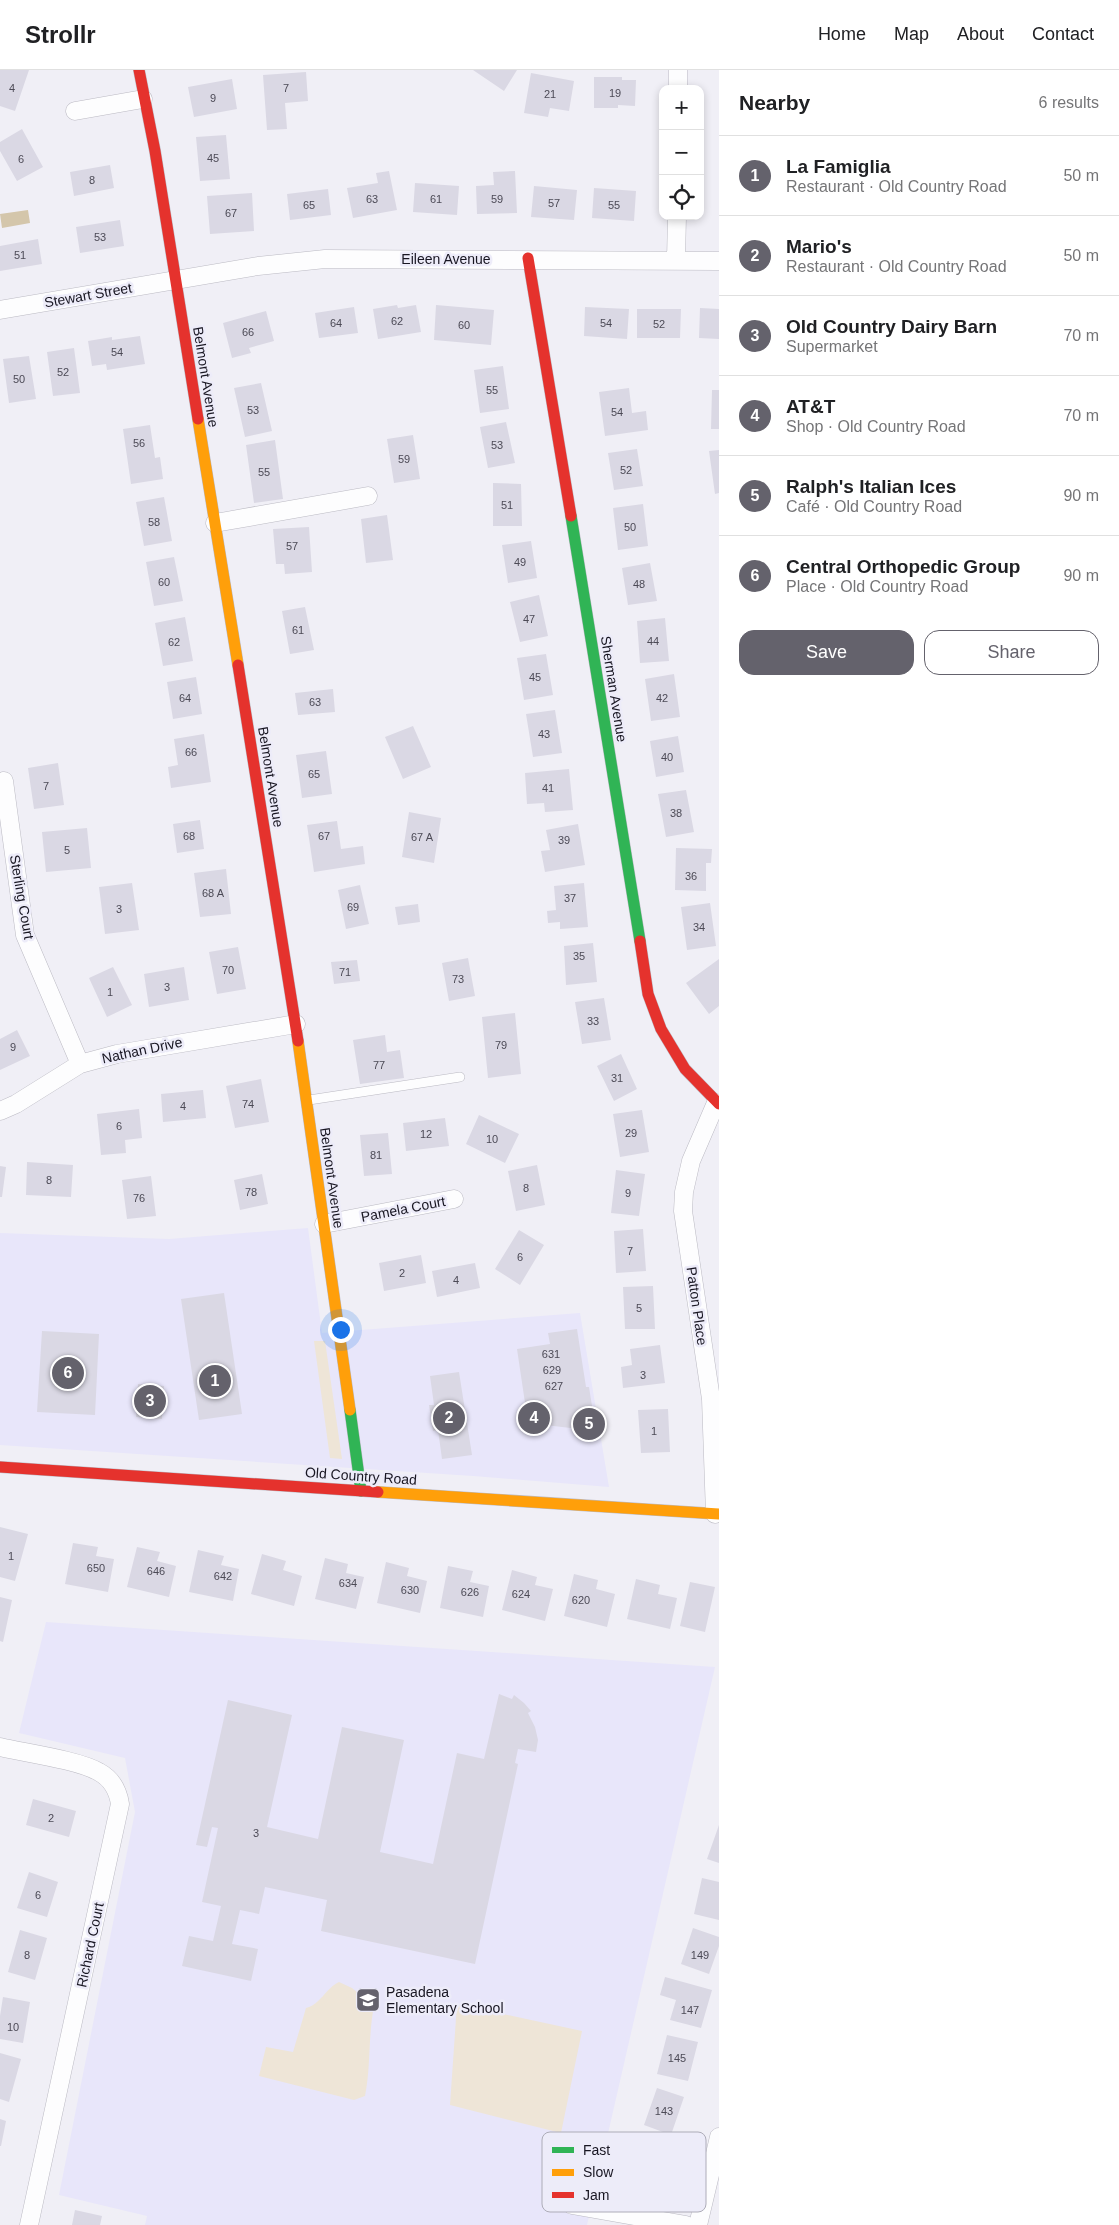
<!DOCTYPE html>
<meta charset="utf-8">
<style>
:root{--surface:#fff;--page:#f6f6f6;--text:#202124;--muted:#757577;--line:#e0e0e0;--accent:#64626c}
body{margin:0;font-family:Arial,sans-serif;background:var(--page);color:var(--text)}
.controls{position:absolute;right:15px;top:15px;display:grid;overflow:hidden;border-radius:10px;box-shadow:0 2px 8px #0003}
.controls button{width:45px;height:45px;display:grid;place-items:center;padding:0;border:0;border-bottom:1px solid var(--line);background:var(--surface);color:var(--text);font:25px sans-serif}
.you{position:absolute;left:340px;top:1259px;width:18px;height:18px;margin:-12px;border:4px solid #fff;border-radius:50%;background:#1a73e8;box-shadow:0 0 0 8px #1a73e833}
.badge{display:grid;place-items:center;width:32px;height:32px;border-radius:50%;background:var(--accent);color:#fff;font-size:16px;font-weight:700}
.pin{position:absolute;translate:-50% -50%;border:2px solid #fff;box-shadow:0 1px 5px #0006}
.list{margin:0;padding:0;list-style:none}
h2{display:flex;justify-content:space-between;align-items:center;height:65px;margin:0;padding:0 20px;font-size:21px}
h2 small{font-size:16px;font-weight:400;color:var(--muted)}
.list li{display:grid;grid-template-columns:32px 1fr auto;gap:15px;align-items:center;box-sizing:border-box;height:80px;padding:0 20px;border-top:1px solid var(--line)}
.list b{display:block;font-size:19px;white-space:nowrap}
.list p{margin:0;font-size:16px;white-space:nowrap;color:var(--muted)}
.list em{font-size:16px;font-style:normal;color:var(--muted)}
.actions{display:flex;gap:10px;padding:15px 20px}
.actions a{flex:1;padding:11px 0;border:1px solid var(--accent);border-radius:15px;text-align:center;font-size:18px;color:var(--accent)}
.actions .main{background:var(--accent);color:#fff}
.icon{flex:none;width:28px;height:28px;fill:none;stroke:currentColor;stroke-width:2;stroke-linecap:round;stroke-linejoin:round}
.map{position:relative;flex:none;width:719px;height:2155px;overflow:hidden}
header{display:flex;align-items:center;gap:30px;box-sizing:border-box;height:70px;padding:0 25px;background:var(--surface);border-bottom:1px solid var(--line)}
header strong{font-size:24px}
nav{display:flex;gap:28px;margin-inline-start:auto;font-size:18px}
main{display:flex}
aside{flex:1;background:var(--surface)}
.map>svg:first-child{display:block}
.built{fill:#e8e6fa}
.green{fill:#eee5d7}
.water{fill:#d4c6ab}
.building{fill:#dad8e4}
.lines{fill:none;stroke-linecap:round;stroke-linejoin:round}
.lane-casing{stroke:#bbbac3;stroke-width:10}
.street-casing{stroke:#bbbac3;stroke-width:19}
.fast-casing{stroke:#bbbac3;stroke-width:12}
.slow-casing{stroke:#bbbac3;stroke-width:12}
.jam-casing{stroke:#bbbac3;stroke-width:12}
.lane{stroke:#fdfdfe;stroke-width:9}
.street{stroke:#fdfdfe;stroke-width:18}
.fast{stroke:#30b455;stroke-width:11}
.slow{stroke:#ff9f0a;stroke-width:11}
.jam{stroke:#e5322d;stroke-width:11}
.labels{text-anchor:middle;stroke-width:5;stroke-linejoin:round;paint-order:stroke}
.number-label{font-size:11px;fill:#4c4a56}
.street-label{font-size:14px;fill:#181622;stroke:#edecf9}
.poi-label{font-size:14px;fill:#181622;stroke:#edecf9;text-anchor:start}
.key{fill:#edecf9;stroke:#adacb8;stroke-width:1}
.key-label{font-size:14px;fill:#181622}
</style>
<header>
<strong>Strollr</strong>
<nav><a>Home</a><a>Map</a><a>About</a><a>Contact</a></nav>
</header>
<main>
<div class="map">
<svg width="719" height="2155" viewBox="0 0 719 2155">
<rect width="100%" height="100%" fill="#f0eff6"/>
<path class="built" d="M308,1158l14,105 258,-20 29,174 -136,-11 -473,-31v-212l169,6z
M46,1552l669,45 -128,558h-442l2,-9 -88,-21 76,-383 -10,-54 -106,-25z"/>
<path class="green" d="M314,1271h11l17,118 -12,-1z
M339,1912l13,6 22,18c-6,30 -3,60 -9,90l-11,4 -95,-24 7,-29 27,5 13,-44c14,-3 20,-20 33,-26z
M457,1934l125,27 -21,102 -111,-28z"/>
<path class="water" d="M28,140l2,13 -28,5 -2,-14z"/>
<path class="building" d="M0,0h29l-14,41 -15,-5z
M473,0h44l-13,21z
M306,2l2,29 -23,2 2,26 -20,1 -4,-55z
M531,3l43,8 -5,30 -19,-3 -2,9 -24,-4z
M594,7h28v3h14l-1,26 -17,-1v3h-24z
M232,9l5,30 -43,8 -6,-30z
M22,59l21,38 -26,14 -17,-30v-9z
M226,65l4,44 -30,2 -4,-44z
M110,95l4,23 -40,8 -4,-24z
M389,101l8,39 -44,8 -6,-30 31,-5 -2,-10z
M515,101l2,42 -40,1 -1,-28 18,-1 -1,-13z
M415,113l44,3 -2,29 -44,-3z
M534,116l43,4 -3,30 -43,-3z
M594,118l42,3 -2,30 -42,-3z
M328,119l3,26 -41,5 -3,-26z
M252,123l2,38 -44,3 -3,-38z
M120,150l4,26 -44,7 -4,-26z
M38,169l4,25 -42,7v-25z
M397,235l1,3 18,-3 5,27 -43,7 -5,-30z
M436,235l58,5 -3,35 -57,-5z
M354,237l4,26 -39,5 -4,-25z
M585,237l44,2 -2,30 -43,-3z
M700,238l19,1v30l-20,-1z
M637,239h44l-1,29h-43z
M266,241l8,30 -25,7 2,5 -19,5 -9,-35z
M140,266l5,28 -38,6 -1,-6 -14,2 -4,-25 24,-4v3z
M74,278l6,45 -27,3 -6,-44z
M29,286l7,43 -27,4 -6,-44z
M503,296l6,43 -29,4 -6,-43z
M261,313l11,48 -27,6 -11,-49z
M629,318l3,25 14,-2 2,19 -43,6 -6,-44z
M712,320h7v39h-8z
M506,352l9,41 -27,5 -8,-41z
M150,355l5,33 5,-1 3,22 -32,5 -8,-55z
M413,365l7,44 -26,4 -7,-44z
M275,370l8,59 -29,4 -8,-58z
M637,379l6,37 -29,4 -6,-37z
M719,380v43l-4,1 -6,-43z
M493,413l28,1 1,42h-29z
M164,427l8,44 -28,5 -8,-44z
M643,434l5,42 -30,4 -5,-42z
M387,445l6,45 -27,3 -5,-44z
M309,457l3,45 -27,2 -1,-10h-8l-3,-35z
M531,471l6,37 -29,5 -6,-38z
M174,487l9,44 -29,5 -8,-44z
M650,493l7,38 -29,4 -6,-37z
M539,525l9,41 -28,6 -10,-40z
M305,537l9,43 -24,4 -8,-43z
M185,547l8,44 -30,5 -8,-43z
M665,548l4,43 -29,2 -3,-42z
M546,584l7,41 -29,5 -7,-42z
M674,604l6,43 -29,4 -6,-42z
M196,607l6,37 -29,5 -6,-37z
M333,619l2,23 -37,3 -3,-22z
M555,640l7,43 -29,4 -7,-43z
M413,656l18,41 -28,12 -18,-42z
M204,664l7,48 -40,6 -3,-21 10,-2 -4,-26z
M678,666l6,36 -28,5 -6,-36z
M326,681l6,43 -30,4 -6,-43z
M58,693l6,42 -30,4 -6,-41z
M569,699l4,41 -28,2 -1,-9 -17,1 -2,-31z
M686,720l8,42 -28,5 -8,-43z
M409,742l32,6 -7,45 -32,-6z
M200,750l4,29 -27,4 -4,-29z
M337,751l4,28 22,-3 2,18 -51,8 -7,-47z
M578,754l7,41 -40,7 -4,-21 9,-1 -4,-20z
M87,758l4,40 -45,4 -4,-40z
M676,778l36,1 -1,14h-5v28l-31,-1z
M226,799l5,45 -31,3 -6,-44z
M132,813l7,47 -34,4 -6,-47z
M584,813l4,44 -28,2v-7l-12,1 -1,-12 9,-1 -2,-24z
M360,815l9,39 -23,5 -8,-39z
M710,833l6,43 -29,4 -6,-43z
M418,834l2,18 -22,3 -3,-18z
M593,873l4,39 -31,3 -2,-39z
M238,877l8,42 -29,5 -8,-42z
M468,888l7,38 -26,5 -7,-38z
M719,889v47l-10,8 -23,-31z
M357,890l3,21 -26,3 -3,-22z
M113,897l19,38 -25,12 -18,-39z
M184,897l5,33 -40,7 -5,-33z
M604,928l7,42 -29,4 -7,-42z
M515,943l6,61 -33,4 -6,-61z
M17,960l13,26 -30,14v-31z
M385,965l2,17 13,-2 4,28 -44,6 -7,-44z
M621,984l16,35 -23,12 -17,-35z
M261,1009l8,43 -34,6 -9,-42z
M203,1020l3,28 -43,4 -2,-28z
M139,1039l3,29 -17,2 1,13 -25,2 -4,-41z
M642,1040l7,42 -29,5 -7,-43z
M479,1045l40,19 -14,29 -39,-19z
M445,1048l4,28 -43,5 -3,-28z
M388,1063l4,41 -28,2 -4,-41z
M27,1092l46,3 -2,32 -45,-2z
M537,1095l8,40 -29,6 -8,-40z
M0,1096l6,1 -4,30h-2z
M616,1100l29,4 -6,42 -28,-3z
M262,1104l6,30 -28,6 -6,-30z
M151,1106l5,40 -29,3 -5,-39z
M643,1159l3,42 -30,2 -2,-42z
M519,1160l25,15 -24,40 -25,-16z
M421,1185l5,28 -42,8 -5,-28z
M475,1193l5,25 -43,9 -5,-26z
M653,1216l2,43h-30l-2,-42z
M224,1223l18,121 -43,6 -18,-121z
M577,1259l9,58h3l7,44 -68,-8 -11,-74 33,-5 -2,-11z
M42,1261l57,3 -4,81 -58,-3z
M660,1275l5,38 -42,5 -2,-21 11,-2 -2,-16z
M459,1302l13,83 -30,4 -4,-29 -5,1 -4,-26h5l-4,-29z
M138,1314l26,2 -2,33 -26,-2z
M668,1339l2,43 -29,1 -3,-43z
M0,1457l28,7 -13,47 -15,-4z
M73,1473l25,4 -2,9 18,3 -6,33 -43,-8z
M137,1477l23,5 -3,9 19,5 -7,31 -42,-10z
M198,1480l26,6 -3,9 18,4 -6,32 -44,-9z
M262,1484l24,7 -3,9 19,6 -8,30 -43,-12z
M325,1488l23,6 -2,9 18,4 -8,32 -41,-10z
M386,1492l23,6 -2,8 20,5 -7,32 -43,-10z
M448,1496l25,5 -3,11 19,4 -6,31 -43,-9z
M512,1500l25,7 -2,8 18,4 -8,32 -43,-11z
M574,1504l24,6 -2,9 19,5 -8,33 -43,-11z
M636,1509l24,6 -2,9 19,4 -7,31 -43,-10z
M690,1512l25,5 -10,45 -25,-6z
M0,1527l12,3 -9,42 -3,-1z
M499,1624l13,5 2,-4 10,8 7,8 -3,2 7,14 3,13 -2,12 -18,-3 -3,14 3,1 -43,200 -154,-33 6,-31 -62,-13 -6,27 -19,-4 -8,34 26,5 -7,32 -69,-15 7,-30 24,5 8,-35 -19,-4 16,-74 -6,-1 -5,20 -11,-2 32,-145 64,15 -25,112 51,12 24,-112 62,13 -24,112 53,12 24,-111 27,6z
M33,1729l43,12 -7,26 -43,-12z
M719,1755v38l-12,-4z
M29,1802l29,10 -11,35 -30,-9z
M702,1808l17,4v38l-25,-6z
M693,1858l26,9v9l-10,28 -28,-10z
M20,1860l27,8 -12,42 -27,-8z
M665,1907l47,13 -11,38 -31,-8 6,-20 -16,-5z
M3,1927l27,5 -7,41 -23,-4v-23z
M667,1965l31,7 -10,39 -31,-7z
M0,1983l21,6 -12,43 -9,-3z
M657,2018l27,9 -13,38 -27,-10z
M0,2049l6,2 -5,25h-1z
M75,2140l27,6 -2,9h-28z"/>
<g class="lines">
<defs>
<path id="lane" d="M309,1030l151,-23"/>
<path id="street" d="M678,19v-19
M75,41l68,-12
M676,190l1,-44
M0,240l258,-44 67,-7 394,2
M215,453l153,-27
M4,711l21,154 55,129
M0,1041l16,-7 64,-40 37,-10 179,-30
M324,1154l130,-25
M715,1444l-4,-115 -28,-188 1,-19 7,-31 25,-58
M0,1677c26,6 78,13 99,25 13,7 19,19 21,32l-91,421
M572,2135l114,20
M698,2155l21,-88"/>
<path id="fast" d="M571,446l69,425
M350,1340l11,81"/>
<path id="slow" d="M198,349l40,246
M298,971l52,369
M378,1422l341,22"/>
<path id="jam" d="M139,0l16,81 43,268
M528,188l43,258
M238,595l60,376
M640,871l8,53 13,35 24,40 34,35
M0,1397l378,25"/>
</defs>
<use href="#lane" class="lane-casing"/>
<use href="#street" class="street-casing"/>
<use href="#fast" class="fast-casing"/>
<use href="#slow" class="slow-casing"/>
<use href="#jam" class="jam-casing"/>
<use href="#lane" class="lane"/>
<use href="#street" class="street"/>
<use href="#fast" class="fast"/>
<use href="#slow" class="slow"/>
<use href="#jam" class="jam"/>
</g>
<defs>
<symbol id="school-square" viewBox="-11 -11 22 22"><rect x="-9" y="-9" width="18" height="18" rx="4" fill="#64626c" stroke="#edecf9"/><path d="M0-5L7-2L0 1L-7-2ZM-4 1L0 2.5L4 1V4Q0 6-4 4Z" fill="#fff"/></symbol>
</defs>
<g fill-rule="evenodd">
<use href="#school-square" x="354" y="1916" width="28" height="28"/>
</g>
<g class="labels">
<g class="number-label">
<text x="12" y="22">4</text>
<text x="286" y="22">7</text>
<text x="615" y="27">19</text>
<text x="550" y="28">21</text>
<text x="213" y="32">9</text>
<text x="213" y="92">45</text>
<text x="21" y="93">6</text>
<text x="92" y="114">8</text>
<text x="372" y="133">63</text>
<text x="436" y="133">61</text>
<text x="497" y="133">59</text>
<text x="554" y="137">57</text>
<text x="309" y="139">65</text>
<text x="614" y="139">55</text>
<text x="231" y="147">67</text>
<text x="100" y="171">53</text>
<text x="20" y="189">51</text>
<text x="397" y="255">62</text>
<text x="336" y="257">64</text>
<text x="606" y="257">54</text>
<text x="659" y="258">52</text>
<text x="464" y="259">60</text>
<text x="248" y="266">66</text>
<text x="117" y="286">54</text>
<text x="63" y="306">52</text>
<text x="19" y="313">50</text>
<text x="492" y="324">55</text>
<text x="253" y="344">53</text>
<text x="617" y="346">54</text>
<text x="139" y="377">56</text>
<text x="497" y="379">53</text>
<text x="404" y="393">59</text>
<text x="626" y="404">52</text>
<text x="264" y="406">55</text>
<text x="507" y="439">51</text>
<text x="154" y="456">58</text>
<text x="630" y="461">50</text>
<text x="292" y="480">57</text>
<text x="520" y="496">49</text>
<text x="164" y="516">60</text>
<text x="639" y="518">48</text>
<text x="529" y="553">47</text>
<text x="298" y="564">61</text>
<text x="653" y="575">44</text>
<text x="174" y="576">62</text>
<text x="535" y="611">45</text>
<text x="185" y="632">64</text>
<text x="662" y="632">42</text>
<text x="315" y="636">63</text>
<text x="544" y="668">43</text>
<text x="191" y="686">66</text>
<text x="667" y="691">40</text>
<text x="314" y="708">65</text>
<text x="46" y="720">7</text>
<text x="548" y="722">41</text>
<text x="676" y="747">38</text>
<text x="189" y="770">68</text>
<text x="324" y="770">67</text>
<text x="422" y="771">67 A</text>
<text x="564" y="774">39</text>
<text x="67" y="784">5</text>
<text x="691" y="810">36</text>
<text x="213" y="827">68 A</text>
<text x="570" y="832">37</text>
<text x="353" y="841">69</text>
<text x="119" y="843">3</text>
<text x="699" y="861">34</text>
<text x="579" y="890">35</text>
<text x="228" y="904">70</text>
<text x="345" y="906">71</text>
<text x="458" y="913">73</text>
<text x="167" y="921">3</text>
<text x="110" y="926">1</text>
<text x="593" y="955">33</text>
<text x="501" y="979">79</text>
<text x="13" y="981">9</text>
<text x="379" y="999">77</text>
<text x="617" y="1012">31</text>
<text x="248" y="1038">74</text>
<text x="183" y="1040">4</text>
<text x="119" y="1060">6</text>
<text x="631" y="1067">29</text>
<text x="426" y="1068">12</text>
<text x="492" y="1073">10</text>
<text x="376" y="1089">81</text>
<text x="49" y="1114">8</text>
<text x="526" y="1122">8</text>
<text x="251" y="1126">78</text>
<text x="628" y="1127">9</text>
<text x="139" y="1132">76</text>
<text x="630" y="1185">7</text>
<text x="520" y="1191">6</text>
<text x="402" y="1207">2</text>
<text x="456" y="1214">4</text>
<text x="639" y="1242">5</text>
<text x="551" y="1288">631</text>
<text x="552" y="1304">629</text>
<text x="643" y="1309">3</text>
<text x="554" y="1320">627</text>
<text x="654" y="1365">1</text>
<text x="11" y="1490">1</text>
<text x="96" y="1502">650</text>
<text x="156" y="1505">646</text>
<text x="223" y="1510">642</text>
<text x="348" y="1517">634</text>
<text x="410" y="1524">630</text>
<text x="470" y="1526">626</text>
<text x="521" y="1528">624</text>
<text x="581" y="1534">620</text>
<text x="51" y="1752">2</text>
<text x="256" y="1767">3</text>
<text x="38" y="1829">6</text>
<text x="27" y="1889">8</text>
<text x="700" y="1889">149</text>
<text x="690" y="1944">147</text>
<text x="13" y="1961">10</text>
<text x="677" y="1992">145</text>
<text x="664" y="2045">143</text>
</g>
<g class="street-label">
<text x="446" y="194">Eileen Avenue</text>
<text transform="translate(88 225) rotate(-10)" y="5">Stewart Street</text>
<text transform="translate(206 307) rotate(81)" y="5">Belmont Avenue</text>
<text transform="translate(614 619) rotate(81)" y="5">Sherman Avenue</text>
<text transform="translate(271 707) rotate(81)" y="5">Belmont Avenue</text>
<text transform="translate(22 827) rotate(80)" y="5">Sterling Court</text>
<text transform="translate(142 980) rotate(-12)" y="5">Nathan Drive</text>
<text transform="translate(332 1108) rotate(82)" y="5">Belmont Avenue</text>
<text transform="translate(403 1139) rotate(-11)" y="5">Pamela Court</text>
<text transform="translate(697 1236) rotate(82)" y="5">Patton Place</text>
<text transform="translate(361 1406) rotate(4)" y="5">Old Country Road</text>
<text transform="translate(90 1875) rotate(-78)" y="5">Richard Court</text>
</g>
<g class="poi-label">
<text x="386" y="1927">Pasadena<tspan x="386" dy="16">Elementary School</tspan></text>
</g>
</g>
<rect x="542" y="2062" width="164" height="80" rx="8" class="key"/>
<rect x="552" y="2077" width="22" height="6" fill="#30b455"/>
<rect x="552" y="2099" width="22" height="7" fill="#ff9f0a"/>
<rect x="552" y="2122" width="22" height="6" fill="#e5322d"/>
<g class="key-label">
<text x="583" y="2085">Fast</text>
<text x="583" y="2107">Slow</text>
<text x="583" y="2130">Jam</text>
</g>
</svg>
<div class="controls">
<button>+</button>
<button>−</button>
<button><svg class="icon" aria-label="locate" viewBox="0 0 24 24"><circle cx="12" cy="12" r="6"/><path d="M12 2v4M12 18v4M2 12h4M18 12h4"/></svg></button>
</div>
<div class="you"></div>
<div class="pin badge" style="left:215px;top:1311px">1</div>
<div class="pin badge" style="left:449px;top:1348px">2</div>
<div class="pin badge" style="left:150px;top:1331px">3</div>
<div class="pin badge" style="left:534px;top:1348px">4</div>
<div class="pin badge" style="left:589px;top:1354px">5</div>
<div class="pin badge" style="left:68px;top:1303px">6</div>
</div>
<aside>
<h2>Nearby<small>6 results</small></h2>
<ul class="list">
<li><span class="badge">1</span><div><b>La Famiglia</b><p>Restaurant · Old Country Road</p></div><em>50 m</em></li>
<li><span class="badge">2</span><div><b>Mario's</b><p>Restaurant · Old Country Road</p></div><em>50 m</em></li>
<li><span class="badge">3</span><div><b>Old Country Dairy Barn</b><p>Supermarket</p></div><em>70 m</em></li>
<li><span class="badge">4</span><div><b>AT&amp;T</b><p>Shop · Old Country Road</p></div><em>70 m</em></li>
<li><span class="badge">5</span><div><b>Ralph's Italian Ices</b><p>Café · Old Country Road</p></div><em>90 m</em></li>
<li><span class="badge">6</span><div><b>Central Orthopedic Group</b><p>Place · Old Country Road</p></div><em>90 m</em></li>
</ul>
<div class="actions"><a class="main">Save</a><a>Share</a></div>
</aside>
</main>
